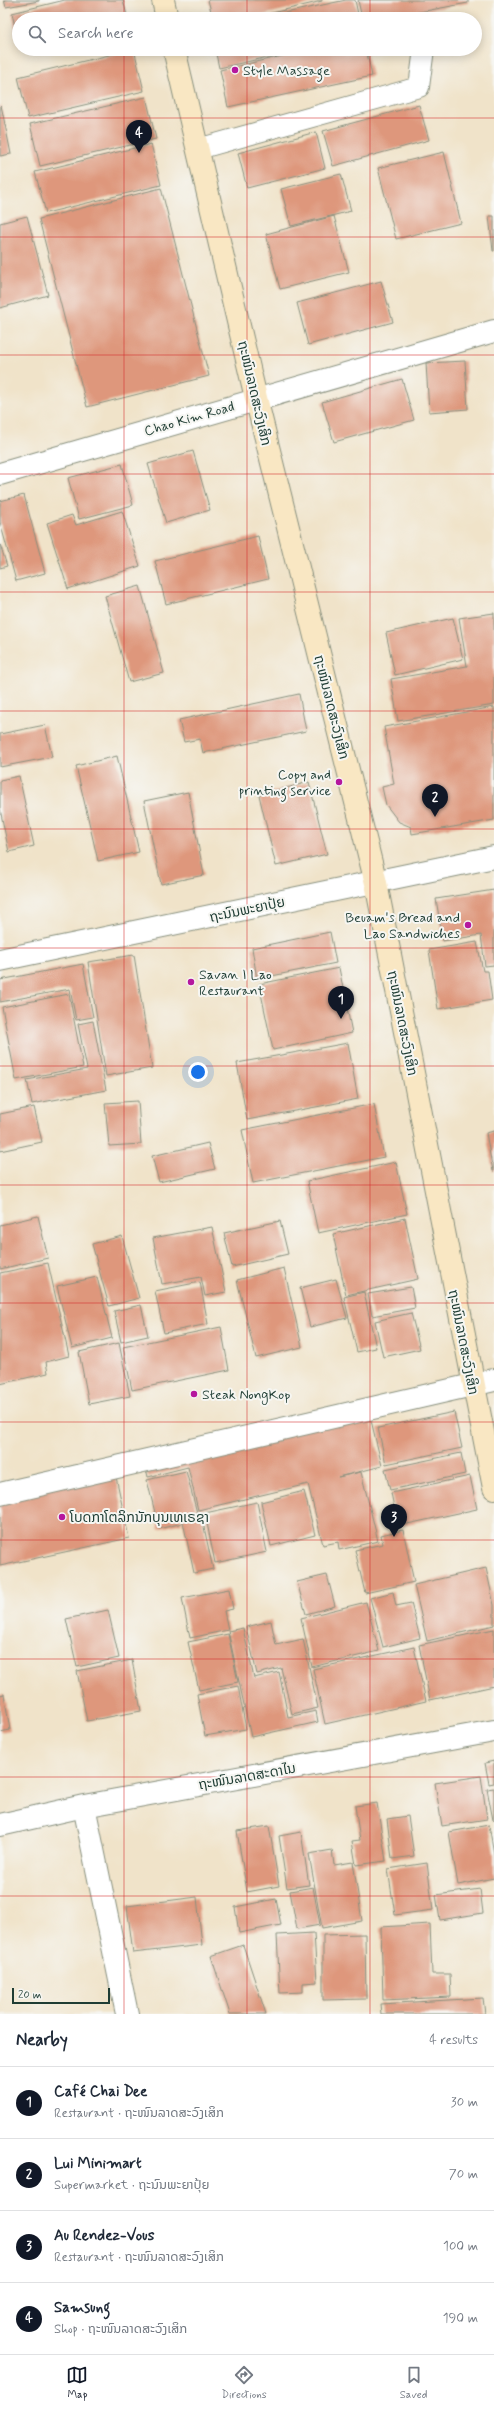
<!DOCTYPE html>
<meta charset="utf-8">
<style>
:root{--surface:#fff;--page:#f2f2f3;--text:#1f2937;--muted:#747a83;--line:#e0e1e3;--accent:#111827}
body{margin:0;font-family:Mynerve,"Noto Sans Lao",sans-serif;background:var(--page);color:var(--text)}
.scale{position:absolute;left:12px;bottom:10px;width:98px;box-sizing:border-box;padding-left:4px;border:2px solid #1f3d34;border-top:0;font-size:11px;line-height:14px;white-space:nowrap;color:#1f3d34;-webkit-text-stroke:3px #f6f6f2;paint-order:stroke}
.you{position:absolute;left:198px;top:1072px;width:14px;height:14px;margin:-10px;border:3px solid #fff;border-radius:50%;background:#1a73e8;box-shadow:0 0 0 6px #1a73e833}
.badge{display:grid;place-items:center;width:26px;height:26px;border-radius:50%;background:var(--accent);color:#fff;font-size:13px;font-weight:700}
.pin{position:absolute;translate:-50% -33px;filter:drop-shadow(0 1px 2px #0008)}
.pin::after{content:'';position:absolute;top:21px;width:14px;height:12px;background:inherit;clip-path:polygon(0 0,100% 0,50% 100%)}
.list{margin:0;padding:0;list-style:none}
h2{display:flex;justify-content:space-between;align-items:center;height:52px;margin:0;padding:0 16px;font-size:17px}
h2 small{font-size:13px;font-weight:400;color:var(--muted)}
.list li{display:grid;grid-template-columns:26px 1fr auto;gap:12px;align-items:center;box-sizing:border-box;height:72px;padding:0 16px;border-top:1px solid var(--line)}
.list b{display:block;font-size:15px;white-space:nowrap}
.list p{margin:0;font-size:13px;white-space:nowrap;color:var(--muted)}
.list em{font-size:13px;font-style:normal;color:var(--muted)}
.icon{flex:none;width:22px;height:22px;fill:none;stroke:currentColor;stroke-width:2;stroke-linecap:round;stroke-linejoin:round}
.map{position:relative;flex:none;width:494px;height:2014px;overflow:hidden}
.search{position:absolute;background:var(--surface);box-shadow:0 2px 10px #0003;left:12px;right:12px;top:12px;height:44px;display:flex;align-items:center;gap:10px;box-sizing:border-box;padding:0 14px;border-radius:22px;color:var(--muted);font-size:15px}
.sheet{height:340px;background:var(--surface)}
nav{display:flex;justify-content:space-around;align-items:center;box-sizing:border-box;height:56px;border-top:1px solid var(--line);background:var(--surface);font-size:11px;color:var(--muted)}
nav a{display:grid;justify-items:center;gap:2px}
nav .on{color:var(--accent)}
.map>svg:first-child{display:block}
.building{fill:#de977b}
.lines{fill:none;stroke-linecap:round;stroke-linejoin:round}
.lane-casing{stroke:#88907e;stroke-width:22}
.street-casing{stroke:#88907e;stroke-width:24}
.secondary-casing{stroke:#88907e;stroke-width:24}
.lane{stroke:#fff;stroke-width:20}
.street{stroke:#fff;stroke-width:22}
.secondary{stroke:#f9e7c3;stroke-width:22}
.grid{fill:none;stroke:#d62828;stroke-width:1;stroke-opacity:0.55}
.poi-dot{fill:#b5179e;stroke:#f6f6f2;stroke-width:1.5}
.labels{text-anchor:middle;stroke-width:4;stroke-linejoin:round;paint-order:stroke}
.poi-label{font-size:14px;fill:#1f3d34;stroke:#f6f6f2;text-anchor:start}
.street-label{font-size:14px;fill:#1f3d34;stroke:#f6f6f2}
</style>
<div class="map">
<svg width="494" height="2014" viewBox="0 0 494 2014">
<rect width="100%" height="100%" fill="#f6f6f2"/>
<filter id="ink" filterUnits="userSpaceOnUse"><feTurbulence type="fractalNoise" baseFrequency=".025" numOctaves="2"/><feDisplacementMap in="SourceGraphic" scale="8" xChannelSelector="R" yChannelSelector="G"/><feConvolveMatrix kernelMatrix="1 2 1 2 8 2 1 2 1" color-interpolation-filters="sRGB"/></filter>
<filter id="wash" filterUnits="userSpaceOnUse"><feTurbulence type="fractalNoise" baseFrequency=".012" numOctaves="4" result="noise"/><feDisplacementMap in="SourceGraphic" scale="16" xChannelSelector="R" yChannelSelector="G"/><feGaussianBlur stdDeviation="0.9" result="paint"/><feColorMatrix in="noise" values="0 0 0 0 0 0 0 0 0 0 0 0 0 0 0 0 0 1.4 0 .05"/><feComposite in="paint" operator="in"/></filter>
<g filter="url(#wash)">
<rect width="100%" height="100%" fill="#f0e3c9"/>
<g id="blocks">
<path class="building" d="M4,0h35v1l-33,6z
M65,0h58l5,19h-109l-1,22 -6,-28z
M208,0h114v1l-75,18h-34z
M346,0h9l4,19h-102z
M358,0h110v3l-86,16h-20z
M134,49l10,42 -116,27 -10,-41z
M215,49h84l1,1 -81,18z
M313,49h53l6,27 -144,31 -8,-37z
M146,97l10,42 -116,27 -10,-42z
M1,105l10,49 -11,2v-50z
M419,105l10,35 -96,26 -10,-35z
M316,132l9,36 -78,20 -9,-35z
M151,144l10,41 -115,28 -11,-41z
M444,152l17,71 -65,16 -18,-71z
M341,174l10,37 -60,15 -10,-37z
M161,188l48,188 -122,31 -48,-188z
M27,216l21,79 -48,13v-85z
M334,216l15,56 -69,17 -14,-55z
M489,216h5v35h-1z
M381,281l12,41 -85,23 -11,-42z
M465,361l3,48 -39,3 -3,-49z
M402,379l12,41 -80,22 -12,-40z
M193,451l17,59 -44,13 -18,-59z
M122,464l11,41 -54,14 -11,-41z
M24,495l21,78 -29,8 -16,-59v-21z
M122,511l18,55 -72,23 -21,-66 25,-8 4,10z
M258,536l10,43 -102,25 -11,-43z
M0,544l7,22 -7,2z
M140,586l24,87 -35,9 -24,-86z
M494,613v92l-96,16 -7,-42 76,-13 -8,-48z
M453,618l10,41 -68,16 -9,-42z
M299,694l7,37 -103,22 -3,-14 -16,3 -5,-22z
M494,707v113l-82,14 -1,-7 -12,-5 -13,-17 -4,-18 12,-3 -10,-57z
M45,725l7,32 -52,10v-33z
M117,756l22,96 -41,9 -22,-95z
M19,776l15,70 -25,6 -9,-43v-29z
M309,782l18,72 -51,12 -17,-71z
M188,792l16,83 -43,9 -17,-83z
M494,890v75l-9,1 -4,-31 -38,6 -7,-42z
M330,932l6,31 -79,16 -5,-31z
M477,942l6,29h5l4,29 -54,9 -9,-59z
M134,955l18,113 -46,8 -18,-114z
M83,964l10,53 -17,3 -6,-31 -70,13v-22z
M339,968l13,65 -79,17 -14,-66z
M69,994l14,73 -67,13 -14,-73z
M93,1021l13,69 -74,14 -5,-24 60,-11 -9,-45z
M348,1043l10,56 -111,21 -10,-57z
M138,1101l3,43 -32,2 -4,-43z
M374,1104l10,53 -131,26 -11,-53z
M34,1107l8,35 -42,9v-37z
M494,1131v40h-1l-7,-38z
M208,1143l7,26 -56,13 -7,-26z
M396,1162l11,52 -89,19 -11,-52z
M38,1216l10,42 -48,11v-44z
M405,1218l13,61 -72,16 -13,-61z
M280,1221l8,33 -56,13 -8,-34z
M212,1227l14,65 -21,4 -4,-19 -39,7 -9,-46z
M122,1236l17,62 -30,8 -17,-62z
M48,1263l21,93 -23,6 2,11 -48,11v-111z
M284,1268l18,79 -46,11 -19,-78z
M97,1277l15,61 -40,10 -15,-62z
M336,1279l11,39 -37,9 -10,-39z
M200,1282l8,42 -44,9 -9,-42z
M411,1287l4,21 -43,8 -4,-22z
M364,1292l12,56 -19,4 -13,-55z
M141,1305l7,31 -27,6 -7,-31z
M411,1313l9,36 -37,8 -8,-36z
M221,1327l8,43 -97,20 -9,-43z
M119,1343l11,53 -41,8 -10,-52z
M369,1412l13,54 -44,11 23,-5 17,69 -39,9 -1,-8 -15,3 -15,-61 -110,26 -10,-43 -40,10 -3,-13z
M454,1412l8,36 -76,16 -8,-36z
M461,1453l4,21 -75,16 -5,-21z
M186,1471l11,42 -17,4 2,6 -23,6 -12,-49z
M115,1472l14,66 -129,28v-70z
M470,1476l7,33 -79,17 -7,-33z
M304,1491l11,44 -44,11 -10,-44z
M257,1502l10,50 -52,11 -10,-50z
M201,1513l12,56 -19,4 -12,-56z
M403,1530l11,52 -49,11 -10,-43 28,-6 -2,-9z
M486,1568l8,37v20l-67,16 -13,-56z
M327,1575l8,31 -29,8 -9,-32z
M229,1589l4,20 -9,2 4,19 -38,8 -8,-40z
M393,1592l3,14 15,-3 9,35 -37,9 -13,-49z
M366,1602l13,49 -67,16 -11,-49z
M108,1610l11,48 -42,9 -11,-48z
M271,1621l5,24 27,-6 15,69 -26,6 -11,-46 -24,6 -11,-47z
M243,1628l11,50 25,-6 9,45 28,-6 2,11 -67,15 -23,-106z
M494,1629v57l-64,14 -11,-55z
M228,1634l10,48 -39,8 -11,-48z
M414,1647l12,54 -101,23 -12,-55z
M132,1660l9,51 -54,10 -10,-50z
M238,1686l8,43 -41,7 -8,-42z
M4,1694l6,36 -10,2v-37z
M494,1761v22l-5,1 -4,-21z
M481,1776l6,43 -45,7 -7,-43z
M494,1788v32h-1l-6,-31z
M377,1803l9,58 -30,4 -4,-24 8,-1 -5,-34z
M408,1816l6,40 -22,3 -5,-40z
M489,1825l5,29v24l-36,7 -9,-53z
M269,1826l10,60 -32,6 -10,-61z
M301,1832l8,53 -22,3 -8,-52z
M332,1850l2,15 19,-3 9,59 -40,7 -13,-74z
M427,1863l6,47 -38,5 -7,-46z
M313,1887l7,38 -23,4 -7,-38z
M480,1889l3,24 -43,7 -4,-25z
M197,1897l5,48 -69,8 -6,-47z
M276,1899l5,26 -42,8 -4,-26z
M430,1924l2,50h18l1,23 -68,3 -2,-73z
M314,1933l3,49 -14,1v9l-23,1 -3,-58z
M365,1934l1,65 -43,1v-65z
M243,1945l23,69h-36l-19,-58z
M483,1998l2,16h-104l-1,-10z"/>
</g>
</g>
<g filter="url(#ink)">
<use href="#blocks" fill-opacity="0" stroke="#88907e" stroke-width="1"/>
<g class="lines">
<defs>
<path id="lane" d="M198,149l221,-62 5,-38"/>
<path id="street" d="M0,474l494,-143
M0,960l494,-103
M0,1494l494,-114
M84,1806l43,208
M0,1825l84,-19 410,-75"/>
<path id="secondary" d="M163,0l4,19
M174,49l82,349 120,485 118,605"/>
</defs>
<use href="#lane" class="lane-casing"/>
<use href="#street" class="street-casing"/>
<use href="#secondary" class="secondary-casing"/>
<use href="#lane" class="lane"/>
<use href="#street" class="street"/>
<use href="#secondary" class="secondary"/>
</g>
</g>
<path class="grid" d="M124,0v19M247,0v19M370,0v19M124,49v1965M247,49v1965M370,49v1965M0,118h494M0,237h494M0,355h494M0,474h494M0,592h494M0,711h494M0,829h494M0,948h494M0,1066h494M0,1185h494M0,1303h494M0,1422h494M0,1540h494M0,1659h494M0,1777h494M0,1896h494"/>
<g class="poi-dot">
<circle cx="235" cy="70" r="4"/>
<circle cx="339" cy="782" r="4"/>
<circle cx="468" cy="925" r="4"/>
<circle cx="191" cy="982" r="4"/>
<circle cx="194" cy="1394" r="4"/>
<circle cx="62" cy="1517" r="4"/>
</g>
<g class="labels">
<g class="poi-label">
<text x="243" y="75">Style Massage</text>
<text x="331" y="779" text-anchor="end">Copy and<tspan x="331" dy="16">printing service</tspan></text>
<text x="460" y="922" text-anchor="end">Beuam's Bread and<tspan x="460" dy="16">Lao Sandwiches</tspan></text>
<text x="199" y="979">Savan I Lao<tspan x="199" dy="16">Restaurant</tspan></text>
<text x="202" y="1399">Steak NongKop</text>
<text x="70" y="1522">ໂບດກາໂຕລິກນັກບຸນເທເຣຊາ</text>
</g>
<g class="street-label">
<text transform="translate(255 393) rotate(77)" y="5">ຖະໜົນລາດສະວົງເສິກ</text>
<text transform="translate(189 418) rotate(-16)" y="5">Chao Kim Road</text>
<text transform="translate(332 707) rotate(76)" y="5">ຖະໜົນລາດສະວົງເສິກ</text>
<text transform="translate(247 909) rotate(-12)" y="5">ຖະນົນພະຍາປຸ້ຍ</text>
<text transform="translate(403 1023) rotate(79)" y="5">ຖະໜົນລາດສະວົງເສິກ</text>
<text transform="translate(464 1342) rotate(79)" y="5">ຖະໜົນລາດສະວົງເສິກ</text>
<text transform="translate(247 1776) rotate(-10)" y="5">ຖະໜົນລາດສະດາໄນ</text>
</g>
</g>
</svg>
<div class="scale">20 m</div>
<div class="you"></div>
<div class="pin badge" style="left:341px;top:1019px">1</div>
<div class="pin badge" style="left:435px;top:817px">2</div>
<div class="pin badge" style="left:394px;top:1537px">3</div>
<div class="pin badge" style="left:139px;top:153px">4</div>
<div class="search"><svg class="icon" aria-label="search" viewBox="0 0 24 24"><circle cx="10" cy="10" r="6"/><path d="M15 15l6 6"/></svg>Search here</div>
</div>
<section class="sheet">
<h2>Nearby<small>4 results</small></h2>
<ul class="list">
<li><span class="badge">1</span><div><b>Café Chai Dee</b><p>Restaurant · ຖະໜົນລາດສະວົງເສິກ</p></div><em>30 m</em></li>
<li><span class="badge">2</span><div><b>Lui Minimart</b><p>Supermarket · ຖະນົນພະຍາປຸ້ຍ</p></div><em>70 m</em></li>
<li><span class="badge">3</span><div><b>Au Rendez-Vous</b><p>Restaurant · ຖະໜົນລາດສະວົງເສິກ</p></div><em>100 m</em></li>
<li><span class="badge">4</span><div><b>Samsung</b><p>Shop · ຖະໜົນລາດສະວົງເສິກ</p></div><em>190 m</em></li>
</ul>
</section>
<nav>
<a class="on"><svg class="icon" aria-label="map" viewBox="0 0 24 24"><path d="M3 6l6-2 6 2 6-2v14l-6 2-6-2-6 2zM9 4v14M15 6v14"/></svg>Map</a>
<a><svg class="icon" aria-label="directions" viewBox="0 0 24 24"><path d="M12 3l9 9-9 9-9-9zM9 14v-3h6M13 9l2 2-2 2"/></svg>Directions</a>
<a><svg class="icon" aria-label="saved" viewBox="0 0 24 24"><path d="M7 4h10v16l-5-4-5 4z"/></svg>Saved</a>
</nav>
